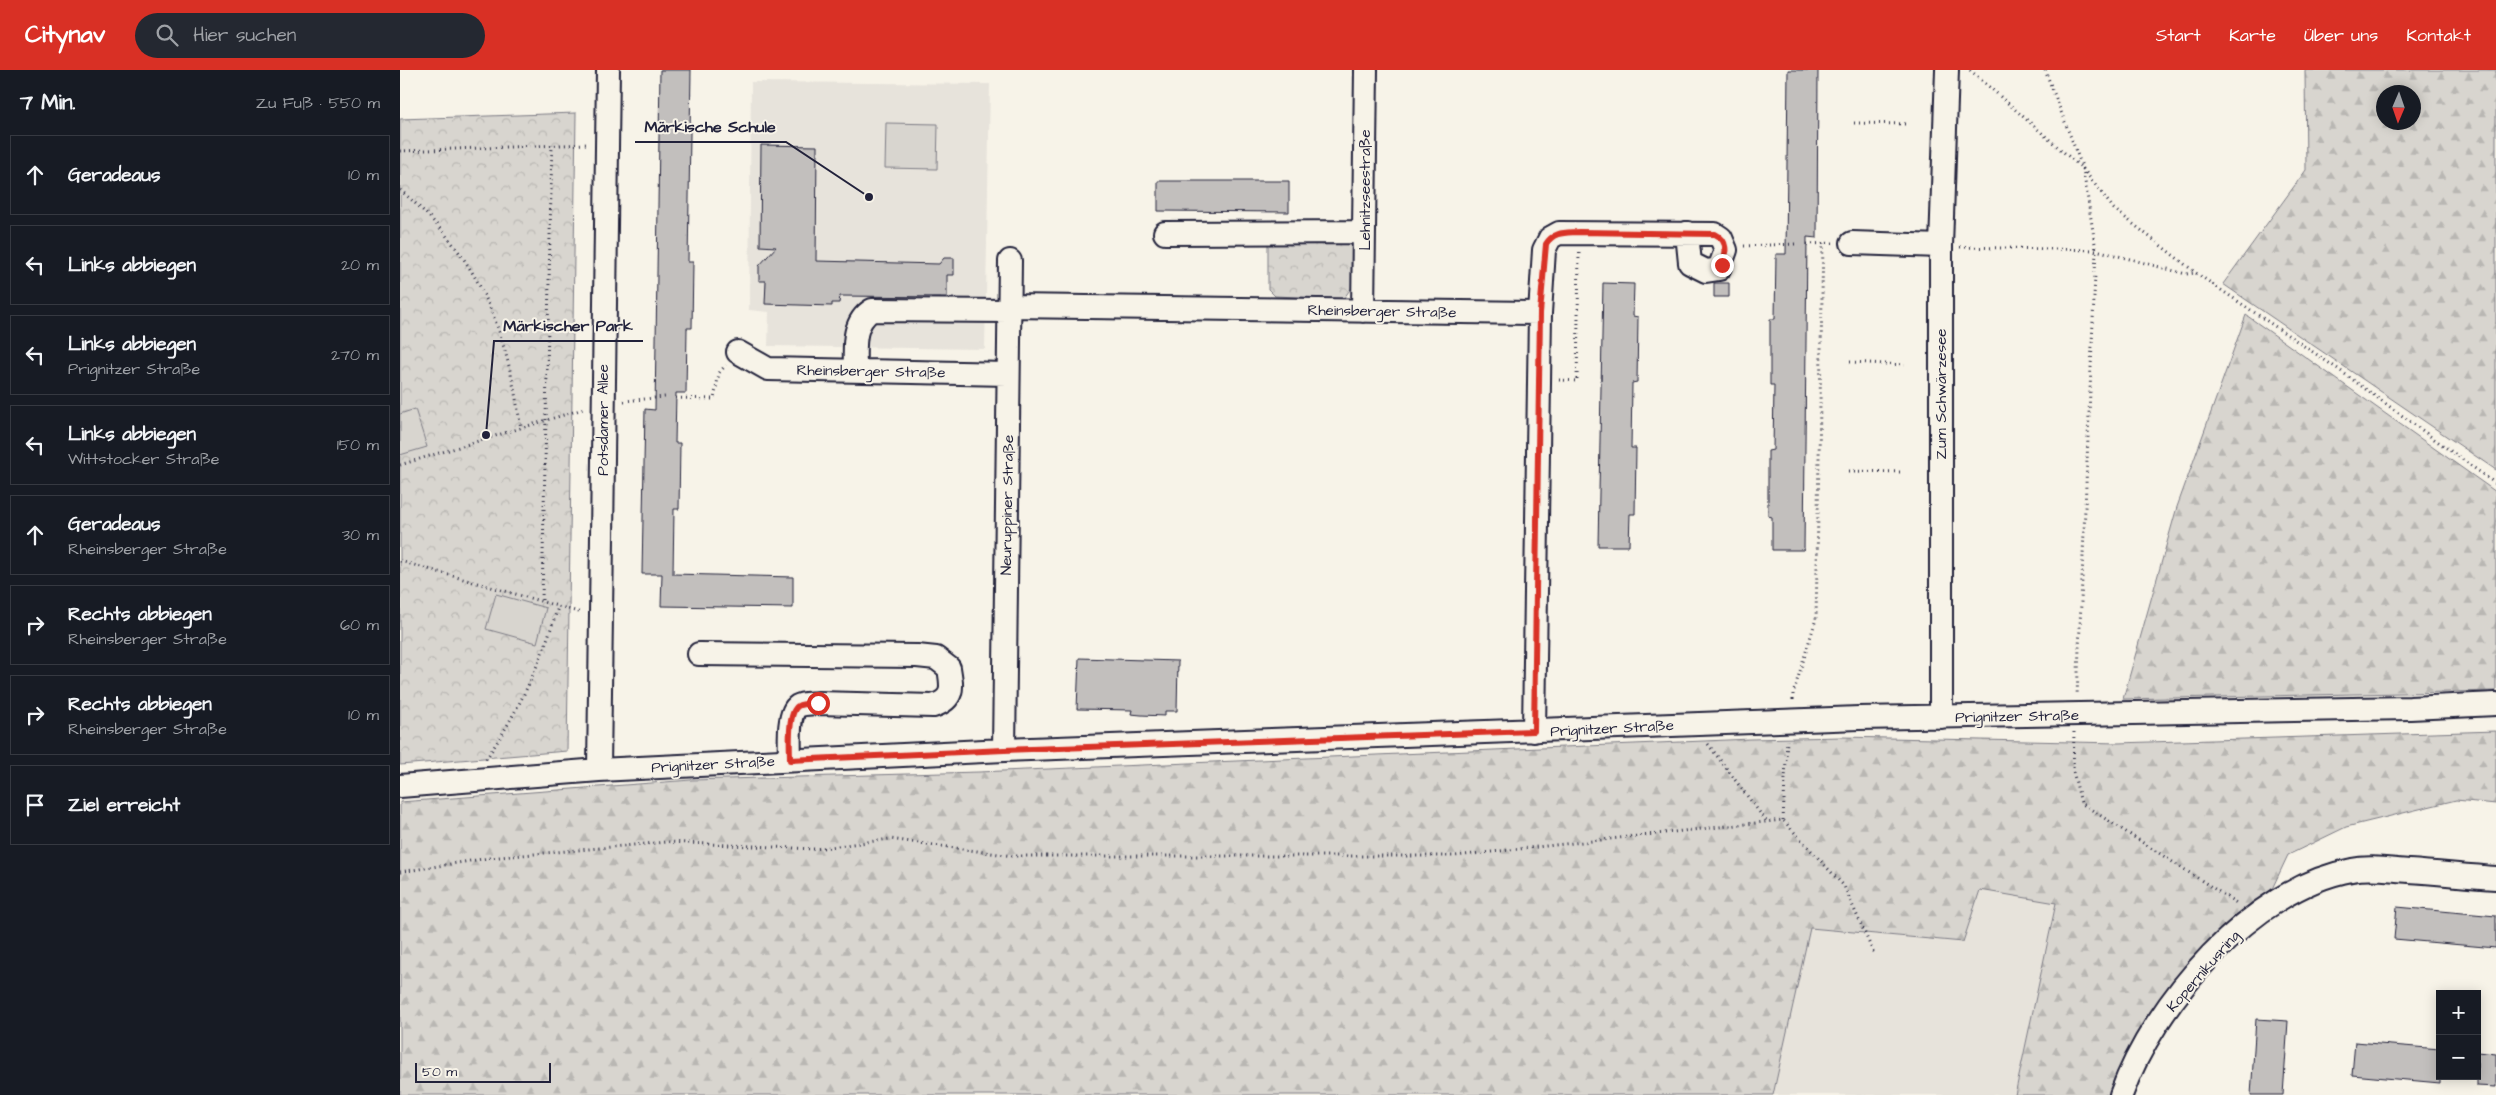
<!DOCTYPE html>
<html lang="de">
<meta charset="utf-8">
<style>
:root{--surface:#171b24;--page:#242831;--text:#f1f3f6;--muted:#9ea1a6;--line:#363941;--accent:#d93025}
body{margin:0;font-family:"Architects Daughter",sans-serif;background:var(--page);color:var(--text)}
.controls{position:absolute;right:15px;bottom:15px;display:grid;overflow:hidden;border-radius:0px;box-shadow:0 2px 12px #0003}
.controls button{width:45px;height:45px;display:grid;place-items:center;padding:0;border:0;border-bottom:1px solid var(--line);background:var(--surface);color:var(--text);font:25px sans-serif}
.compass{position:absolute;left:1976px;top:15px;width:45px;height:45px;border-radius:50%;background:var(--surface);box-shadow:0 2px 12px #0003;rotate:182deg}
.scale{position:absolute;left:15px;bottom:12px;width:136px;box-sizing:border-box;padding-left:5px;border:2px solid #22223b;border-top:0;font-size:14px;line-height:18px;white-space:nowrap;color:#22223b;-webkit-text-stroke:4px #f7f3e8;paint-order:stroke}
.stop{position:absolute;width:15px;height:15px;margin:-11px;border:4px solid #d93025;border-radius:50%;background:#fff}
.stop.end{background:#d93025;border-color:#fff;box-shadow:0 1px 5px #0008}
.list{margin:0;padding:0;list-style:none}
h2{display:flex;justify-content:space-between;align-items:center;height:65px;margin:0;padding:0 20px;font-size:21px}
h2 small{font-size:16px;font-weight:400;color:var(--muted)}
.list li{display:grid;grid-template-columns:32px 1fr auto;gap:15px;align-items:center;box-sizing:border-box;height:80px;margin:0 10px 10px;padding:0 10px;border:1px solid var(--line);border-radius:0px}
.list b{display:block;font-size:19px;white-space:nowrap}
.list p{margin:0;font-size:16px;white-space:nowrap;color:var(--muted)}
.list em{font-size:16px;font-style:normal;color:var(--muted)}
.icon{flex:none;width:28px;height:28px;fill:none;stroke:currentColor;stroke-width:2;stroke-linecap:round;stroke-linejoin:round}
.map{position:relative;flex:none;width:2096px;height:1025px;overflow:hidden}
header{display:flex;align-items:center;gap:30px;box-sizing:border-box;height:70px;padding:0 25px;background:var(--accent);color:#fff}
header strong{font-size:24px}
nav{display:flex;gap:28px;margin-inline-start:auto;font-size:18px}
.search{width:350px;height:45px;background:var(--page);display:flex;align-items:center;gap:12px;box-sizing:border-box;padding:0 18px;border-radius:28px;color:var(--muted);font-size:19px}
main{display:flex}
aside{flex:1;background:var(--surface)}
.map>svg:first-child{display:block}
.built{fill:#e7e3db}
.forest{fill:url(#forest-firs);stroke:#7d7c85;fill-rule:evenodd}
.park{fill:url(#park-crowns);stroke:#7d7c85}
.garden{fill:#d8d5cf;stroke:#7d7c85}
.building{fill:#c2bfbd;stroke:#22223b}
.lines{fill:none;stroke-linecap:round;stroke-linejoin:round}
.minor-casing{stroke:#22223b;stroke-width:26}
.path{stroke:#22223b;stroke-width:3;stroke-dasharray:1 4;stroke-linecap:butt}
.minor{stroke:#f7f3e8;stroke-width:22}
.route{stroke:#d93025;stroke-width:6}
.labels{text-anchor:middle;stroke-width:4;stroke-linejoin:round;paint-order:stroke}
.street-label{font-size:15px;fill:#22223b;stroke:#f7f3e8}
.leader{fill:none;stroke:#22223b;stroke-width:2}
.callout-dot{fill:#22223b;stroke:#f7f3e8;stroke-width:2}
.callout-label{font-size:16px;text-anchor:middle;font-weight:bold;fill:#22223b;stroke:#f7f3e8;stroke-width:4;stroke-linejoin:round;paint-order:stroke}
</style>
<header>
<strong>Citynav</strong>
<div class="search"><svg class="icon" aria-label="search" viewBox="0 0 24 24"><circle cx="10" cy="10" r="6"/><path d="M15 15l6 6"/></svg>Hier suchen</div>
<nav><a>Start</a><a>Karte</a><a>Über uns</a><a>Kontakt</a></nav>
</header>
<main>
<aside>
<h2>7 Min.<small>Zu Fuß · 550 m</small></h2>
<ul class="list">
<li><svg class="icon" aria-label="ahead" viewBox="0 0 24 24"><path d="M12 20V5M6 11l6-6 6 6"/></svg><div><b>Geradeaus</b></div><em>10 m</em></li>
<li><svg class="icon" aria-label="left" viewBox="0 0 24 24"><path d="M17 20v-9H6M10 6l-5 5 5 5"/></svg><div><b>Links abbiegen</b></div><em>20 m</em></li>
<li><svg class="icon" aria-label="left" viewBox="0 0 24 24"><path d="M17 20v-9H6M10 6l-5 5 5 5"/></svg><div><b>Links abbiegen</b><p>Prignitzer Straße</p></div><em>270 m</em></li>
<li><svg class="icon" aria-label="left" viewBox="0 0 24 24"><path d="M17 20v-9H6M10 6l-5 5 5 5"/></svg><div><b>Links abbiegen</b><p>Wittstocker Straße</p></div><em>150 m</em></li>
<li><svg class="icon" aria-label="ahead" viewBox="0 0 24 24"><path d="M12 20V5M6 11l6-6 6 6"/></svg><div><b>Geradeaus</b><p>Rheinsberger Straße</p></div><em>30 m</em></li>
<li><svg class="icon" aria-label="right" viewBox="0 0 24 24"><path d="M7 20v-9h11M14 6l5 5-5 5"/></svg><div><b>Rechts abbiegen</b><p>Rheinsberger Straße</p></div><em>60 m</em></li>
<li><svg class="icon" aria-label="right" viewBox="0 0 24 24"><path d="M7 20v-9h11M14 6l5 5-5 5"/></svg><div><b>Rechts abbiegen</b><p>Rheinsberger Straße</p></div><em>10 m</em></li>
<li><svg class="icon" aria-label="arrive" viewBox="0 0 24 24"><path d="M6 21V4h12l-3 4 3 4H6"/></svg><div><b>Ziel erreicht</b></div></li>
</ul>
</aside>
<div class="map">
<svg width="2096" height="1025" viewBox="0 0 2096 1025">
<defs>
<pattern id="forest-firs" width="22" height="20" patternUnits="userSpaceOnUse" patternTransform="scale(1.25)"><rect width="22" height="20" fill="#d8d5cf"/><path d="M5 1l3.5 6h-7zM16 11l3.5 6h-7z" fill="#b9b7b3"/></pattern>
<pattern id="park-crowns" width="20" height="18" patternUnits="userSpaceOnUse" patternTransform="scale(1.25)"><rect width="20" height="18" fill="#d8d5cf"/><path d="M2 6a3 3 0 1 1 6 0M12 15a3 3 0 1 1 6 0" fill="none" stroke="#b9b7b3"/></pattern>
</defs>
<rect width="100%" height="100%" fill="#f7f3e8"/>
<filter id="ink" filterUnits="userSpaceOnUse"><feTurbulence type="fractalNoise" baseFrequency=".02" numOctaves="2"/><feDisplacementMap in="SourceGraphic" scale="10" xChannelSelector="R" yChannelSelector="G"/><feConvolveMatrix kernelMatrix="1 2 1 2 8 2 1 2 1" color-interpolation-filters="sRGB"/></filter>
<g filter="url(#ink)">
<path class="built" d="M351,12l239,2 -5,265 -217,-3 1,-34 -20,-2z
M1580,819l76,13 -41,193h-242l37,-167 153,14z"/>
<path class="forest" d="M1905,0h191v400l-273,-186 83,-114zM1984,22h30v30h-30z
M1846,245l250,177v199l-373,8 54,-192z
M2096,661v73l-40,-4 -110,27 -58,28 -17,36 -42,30 -46,52 -70,122h-98l41,-192 -76,-13 -17,52 -153,-14 -37,167h-1373v-293l291,-22 288,-8 772,-33 91,-2 276,6z"/>
<path class="park" d="M176,43l-9,638 -167,14v-646z
M868,167h85v49l-10,13 -68,-3 -7,-7z"/>
<path class="garden" d="M486,53l52,1 -1,45 -52,-1z
M15,339l12,38 -27,8v-41z
M96,524l50,14 -9,35 -51,-14z"/>
<path class="building" d="M260,0h31l-3,192h5l-1,66h-5l-1,65h-10l-1,50h5l-1,66h-5l-1,65 120,3v31l-132,-2 1,-32h-20l3,-165 10,1z
M1388,0h30l-1,168 -10,-1 -3,313h-32v-33l-4,-1v-65l5,-1 1,-65h-4v-66h5l1,-65h10z
M361,75l56,1 -1,115 123,3 5,-6h10v17h-7v22l-107,-1 -1,7h-7v3l-67,-2 1,-23h-7v-15l17,-19 -16,-1z
M758,111h131v31l-131,-1z
M1203,213l31,1 -1,32 5,1 -1,65 -5,1 -1,65h5l-1,66h-5l-1,32h-31z
M1314,213h15v14h-15z
M679,588l99,3 -1,50h-12v5l-24,-1 -10,-1 1,-4 -55,-1z
M1997,837l99,9v32l-102,-9z
M1856,949l32,2 -5,74h-32z
M1955,972l85,7v34l-88,-8z
M2077,982l19,2v33l-19,-1z"/>
<g class="lines">
<defs>
<path id="minor" d="M765,163l199,-1
M1452,173l89,3
M609,236l531,7
M963,241l3,-241
M338,282l30,17 240,5
M455,301c0,-22 -4,-48 17,-61l137,1
M299,584l218,2 19,2 13,10c3,19 6,31 -16,38l-115,-3c-6,1 -15,0 -20,3 -11,7 -8,42 -8,54
M1541,647v-471l6,-176
M1134,661l6,-418 4,-63 6,-12 9,-5 156,1 6,4 5,12 -7,19 -13,2 -16,-8 -3,-30
M604,680l6,-489
M199,700l9,-700
M0,716l199,-16 405,-20 855,-32 551,-10 86,-4
M1721,1025c33,-92 131,-207 231,-225 18,-4 39,0 57,1 29,2 58,5 87,7"/>
</defs>
<use href="#minor" class="minor-casing"/>
<path class="path" d="M1570,0l113,99 31,40 82,64 142,96 158,115
M1645,0l38,99 13,81 -19,446
M1454,53l54,1
M0,81l189,-7
M0,120c80,66 106,138 121,239
M1407,174l27,-1
M1344,176l51,-2
M1560,177l136,3 90,24 10,-1
M1450,292l55,3
M1159,310l18,1 2,-129
M276,328l38,1 5,-26 7,-8
M224,331l41,-4
M0,395l183,-56
M1449,401l54,1
M0,491l182,52
M142,530l10,-455
M1393,630v-6l23,-75 7,-376
M1674,662l-1,39 8,32 157,101
M1308,674l58,77
M86,689c33,-48 55,-97 72,-152
M1383,750l4,-80
M0,802l89,-14 178,-16 148,7 75,-10 123,17h442l328,-36 61,66 30,68"/>
<use href="#minor" class="minor"/>
</g>
</g>
<g class="lines" filter="url(#ink)">
<path class="route" d="M418,633c-6,1 -15,0 -20,3 -11,7 -8,42 -8,54l214,-10 530,-19 6,-418 6,-69c8,-13 20,-11 33,-12l136,2c13,6 12,19 7,31"/>
</g>
<g class="labels">
<g class="street-label">
<text transform="translate(965 120) rotate(-90)" y="5">Lehnitzseestraße</text>
<text transform="translate(982 241) rotate(1)" y="5">Rheinsberger Straße</text>
<text transform="translate(471 301) rotate(1)" y="5">Rheinsberger Straße</text>
<text transform="translate(1541 324) rotate(-90)" y="5">Zum Schwärzesee</text>
<text transform="translate(203 350) rotate(-90)" y="5">Potsdamer Allee</text>
<text transform="translate(607 435) rotate(-89)" y="5">Neuruppiner Straße</text>
<text transform="translate(1617 646) rotate(-1)" y="5">Prignitzer Straße</text>
<text transform="translate(1212 658) rotate(-3)" y="5">Prignitzer Straße</text>
<text transform="translate(313 694) rotate(-3)" y="5">Prignitzer Straße</text>
<text transform="translate(1803 901) rotate(-49)" y="5">Kopernikusring</text>
</g>
</g>
<path class="leader" d="M469 127L386 72H235M86 365L94 271H243"/>
<g class="callout-dot">
<circle cx="469" cy="127" r="5"/>
<circle cx="86" cy="365" r="5"/>
</g>
<g class="callout-label">
<text x="310" y="62">Märkische Schule</text>
<text x="168" y="261">Märkischer Park</text>
</g>
</svg>
<div class="controls">
<button>+</button>
<button>−</button>
</div>
<svg class="compass" viewBox="-18 -18 36 36"><path d="M0-13l5 13h-10z" fill="#e53935"/><path d="M0 13l5-13h-10z" fill="#9ea1a6"/></svg>
<div class="scale">50 m</div>
<div class="stop" style="left:418px;top:633px"></div>
<div class="stop end" style="left:1322px;top:195px"></div>
</div>
</main>
